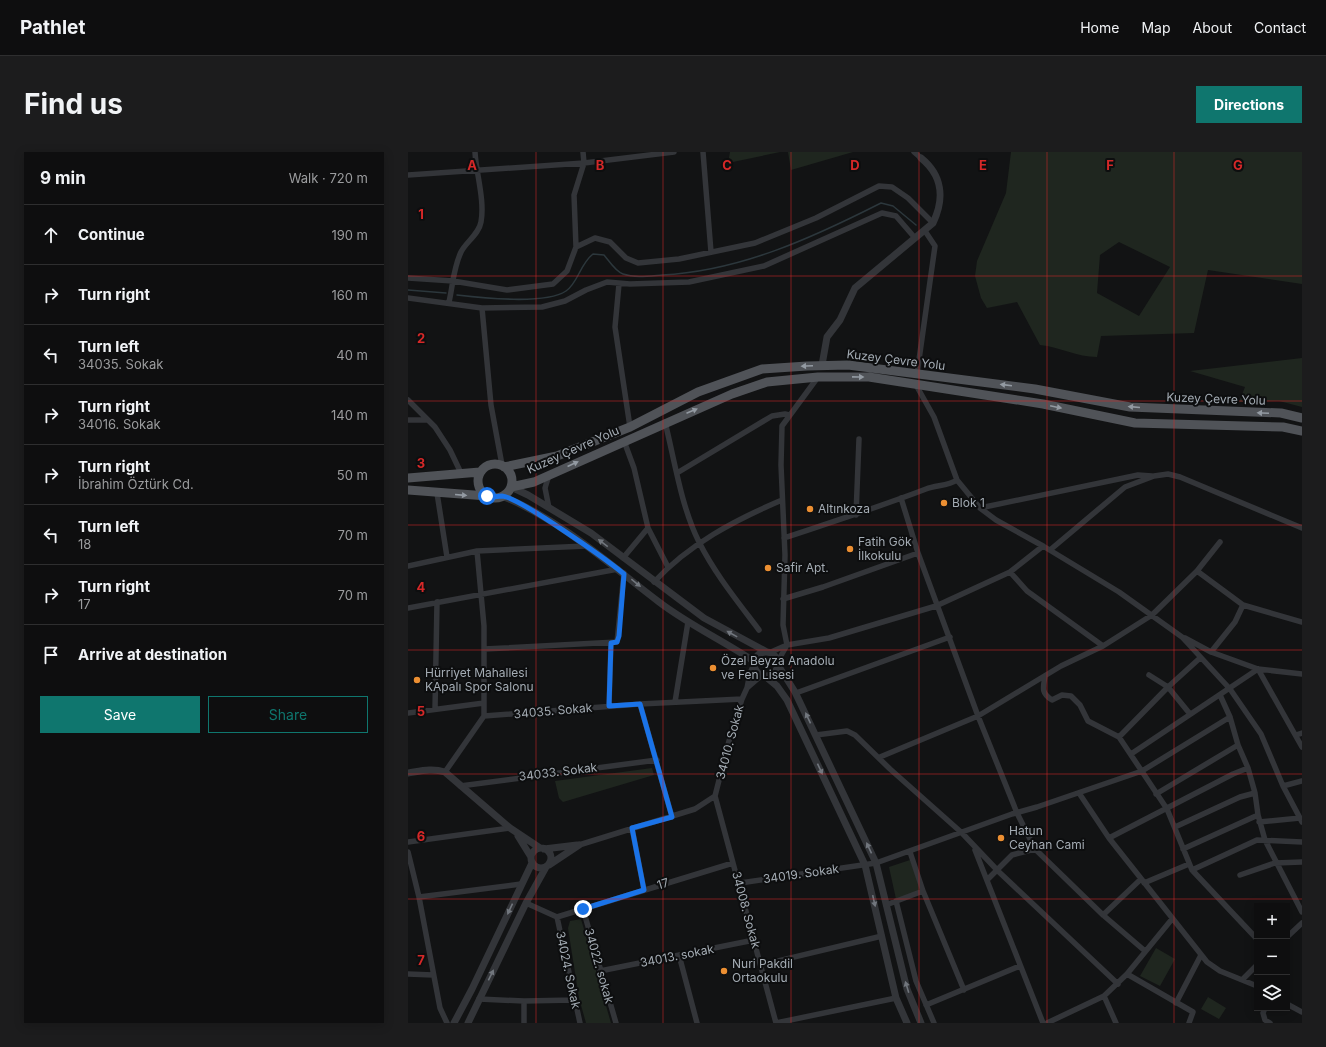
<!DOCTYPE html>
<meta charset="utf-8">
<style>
:root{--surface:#0e0e0f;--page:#1c1c1d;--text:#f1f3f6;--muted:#9b9c9e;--line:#2e2e2f;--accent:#0f766e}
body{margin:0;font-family:Inter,sans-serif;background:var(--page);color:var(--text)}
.controls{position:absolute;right:12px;bottom:12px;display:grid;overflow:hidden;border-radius:0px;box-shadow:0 2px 10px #0003}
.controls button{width:36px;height:36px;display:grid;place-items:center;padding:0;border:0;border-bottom:1px solid var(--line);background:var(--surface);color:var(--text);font:20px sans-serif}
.stop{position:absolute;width:12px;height:12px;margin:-9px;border:3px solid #1a73e8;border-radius:50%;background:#fff}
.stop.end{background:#1a73e8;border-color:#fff;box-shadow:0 1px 4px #0008}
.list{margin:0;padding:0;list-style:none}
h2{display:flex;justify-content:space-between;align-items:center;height:52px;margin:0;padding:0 16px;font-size:17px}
h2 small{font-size:13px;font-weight:400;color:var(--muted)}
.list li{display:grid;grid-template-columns:26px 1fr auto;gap:12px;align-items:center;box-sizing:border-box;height:60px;padding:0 16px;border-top:1px solid var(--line)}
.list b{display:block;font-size:15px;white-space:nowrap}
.list p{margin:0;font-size:13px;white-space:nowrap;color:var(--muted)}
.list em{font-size:13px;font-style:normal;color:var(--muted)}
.actions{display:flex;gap:8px;padding:12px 16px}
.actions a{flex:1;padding:9px 0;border:1px solid var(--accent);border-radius:0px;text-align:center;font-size:14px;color:var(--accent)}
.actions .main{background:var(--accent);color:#fff}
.icon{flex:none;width:22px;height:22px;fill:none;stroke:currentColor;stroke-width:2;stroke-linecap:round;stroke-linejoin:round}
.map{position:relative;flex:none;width:894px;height:871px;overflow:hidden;border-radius:0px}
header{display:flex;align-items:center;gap:24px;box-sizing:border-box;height:56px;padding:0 20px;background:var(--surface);border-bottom:1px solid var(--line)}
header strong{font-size:19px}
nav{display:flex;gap:22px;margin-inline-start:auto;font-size:14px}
.intro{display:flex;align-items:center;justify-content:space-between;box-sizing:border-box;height:96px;padding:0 24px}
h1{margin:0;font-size:28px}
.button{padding:10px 18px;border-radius:0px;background:var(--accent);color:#fff;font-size:14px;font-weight:700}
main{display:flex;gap:24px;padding:0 24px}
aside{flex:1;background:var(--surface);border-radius:0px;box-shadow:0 2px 10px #0003}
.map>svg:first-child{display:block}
.green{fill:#1f261f;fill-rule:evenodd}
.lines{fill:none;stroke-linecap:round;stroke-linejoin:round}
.stream{stroke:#2c373c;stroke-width:1.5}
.minor{stroke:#333539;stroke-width:5.5}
.tertiary{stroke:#333539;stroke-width:7}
.primary{stroke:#505358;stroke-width:9}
.oneway{fill:#939aa2}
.oneway2{fill:#71767d}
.route{stroke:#1a73e8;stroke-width:5}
.grid{fill:none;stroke:#d62828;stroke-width:1;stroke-opacity:0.55}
.poi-dot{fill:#ec8f32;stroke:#0d0e0f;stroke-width:1.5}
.labels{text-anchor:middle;stroke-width:4;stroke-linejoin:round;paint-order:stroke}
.street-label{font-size:12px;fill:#a4acb4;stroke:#0d0e0f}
.poi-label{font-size:12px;fill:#a4acb4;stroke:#0d0e0f;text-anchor:start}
.grid-label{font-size:13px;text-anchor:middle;font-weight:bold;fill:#d62828;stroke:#0d0e0f;stroke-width:4;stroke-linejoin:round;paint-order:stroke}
</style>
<header>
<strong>Pathlet</strong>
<nav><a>Home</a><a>Map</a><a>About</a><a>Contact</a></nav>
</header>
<div class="intro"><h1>Find us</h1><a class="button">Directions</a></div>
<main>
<aside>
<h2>9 min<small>Walk · 720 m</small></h2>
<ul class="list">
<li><svg class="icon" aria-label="ahead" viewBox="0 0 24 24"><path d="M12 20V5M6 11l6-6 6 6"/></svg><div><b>Continue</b></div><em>190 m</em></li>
<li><svg class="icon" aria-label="right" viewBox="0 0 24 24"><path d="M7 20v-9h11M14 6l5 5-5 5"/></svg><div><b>Turn right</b></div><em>160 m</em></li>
<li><svg class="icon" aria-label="left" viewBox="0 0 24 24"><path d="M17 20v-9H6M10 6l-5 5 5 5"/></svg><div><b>Turn left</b><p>34035. Sokak</p></div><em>40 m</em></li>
<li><svg class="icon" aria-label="right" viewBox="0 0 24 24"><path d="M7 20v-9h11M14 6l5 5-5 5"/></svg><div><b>Turn right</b><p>34016. Sokak</p></div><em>140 m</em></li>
<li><svg class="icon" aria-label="right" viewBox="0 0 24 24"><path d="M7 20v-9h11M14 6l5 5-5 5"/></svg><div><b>Turn right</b><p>İbrahim Öztürk Cd.</p></div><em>50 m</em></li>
<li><svg class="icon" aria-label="left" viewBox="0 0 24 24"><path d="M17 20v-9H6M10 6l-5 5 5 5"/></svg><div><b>Turn left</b><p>18</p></div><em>70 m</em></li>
<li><svg class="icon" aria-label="right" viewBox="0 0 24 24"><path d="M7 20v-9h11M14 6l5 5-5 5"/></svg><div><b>Turn right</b><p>17</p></div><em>70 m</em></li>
<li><svg class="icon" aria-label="arrive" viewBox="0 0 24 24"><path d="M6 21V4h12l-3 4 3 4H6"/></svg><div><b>Arrive at destination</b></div></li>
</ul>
<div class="actions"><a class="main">Save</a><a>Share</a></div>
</aside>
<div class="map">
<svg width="894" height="871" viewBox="0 0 894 871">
<rect width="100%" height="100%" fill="#121314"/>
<path class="green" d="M322,0h50l-52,11z
M380,0h65l-62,18z
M603,0h291v132l-94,-14 -14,63 -93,3 -4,21c-20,0 -37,-10 -57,-12l-23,-43 -30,6 -6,-10 -6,-22 2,-15 29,-68zM711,90l51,25 -31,49 -42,-23 3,-38z
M894,206v49l-23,-6 -40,1 6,-15 -55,-16z
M244,616l2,7 -91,27 -4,-4 -4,-17z
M502,708l12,31 -26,8 -7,-32z
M173,767l30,104h-25l-7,-25 -11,-70 2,-7z
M748,796l19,11 -15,27 -20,-10z
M800,845l18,11 -7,11 -18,-10z"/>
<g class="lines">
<path class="stream" d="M0,138l38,3
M49,143c26,3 88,10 109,-4 12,-8 14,-27 27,-37l11,1c5,6 12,17 19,19 12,4 26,2 39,1 78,-4 150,-37 219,-72l12,3 23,19"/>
<path class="minor" d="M295,0l8,100
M506,0l7,6
M0,23l176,-12 90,-11
M168,95l-2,-52 10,-32 -1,-11
M0,126l45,3 54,9 46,-6 14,-13 9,-24 19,-9 15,4 16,16 12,5 41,-4 76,-16 61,-25 63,-32 13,1 16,11 25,25
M211,132l-4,43 15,100
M0,146l74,10 60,-1 23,-6 21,-11 21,-8 23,2 59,-2 75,-16 118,-53 14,3 19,22
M41,150c4,-17 4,-33 12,-50 5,-10 18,-18 20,-30 4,-22 -5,-49 -6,-70
M74,156l9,97 11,60
M509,222l18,-128 -10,-15
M508,233l18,32 23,63 23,28 16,12 47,26 76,46 63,45 48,52 31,45 22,52 19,36
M0,248l27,27 15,23 11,23
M0,268h20
M257,270c10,40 16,84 34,120 16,32 39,60 60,88
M216,289l10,27 14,60 20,39
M269,321l95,-57 13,-2 4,1
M141,323l-4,13 4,20
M29,341l10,64
M493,346l17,55 60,163 39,97 18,36 68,66 42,36
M572,356l158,-33 14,1
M448,363l3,-76
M376,386c48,-16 95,-31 142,-49 10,-4 22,-3 31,-9
M642,398l75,-63 29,-11 14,-2 12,3 122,51
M215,406l25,-30
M0,414l69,-15 109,-5
M789,419l46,34 59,17
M602,420l17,19 76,55
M246,430c35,-38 81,-62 128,-82
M375,447l40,-12 95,-34
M0,456l210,-39
M777,486l26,14 47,17 44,5
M76,497l133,-7 7,-69
M363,500l16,-7 42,-7 107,-32 74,-34 33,-26
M803,500l24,-30 8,-17
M370,509l9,-16 -4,-20 2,-70 -4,-90 1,-39 36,-49
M346,512l-4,9 -3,15 15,-13
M850,517l44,78
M741,523l19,12 22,27
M637,524c-2,12 -4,17 7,24l10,-5 9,1 9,9 8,16 31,16 48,72 25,61 65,69
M339,536l-5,11 -13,42 -14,55 61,227
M388,541l154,-56
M812,543l10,22 8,28 10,23 7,25 3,22 7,25 37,72
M267,550l13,-80
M232,552l32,113
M201,554l2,-63
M27,557l2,-107
M0,561l76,-10
M76,564l156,-12 102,-5
M408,583l31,-4 8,4 35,34 72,64 37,39 119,112
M888,583l6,-2
M711,585l49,-50 32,-29
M723,602l127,-85
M472,605l98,-41 83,-50 42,-20 49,-31 45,-44 23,-29
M37,620l39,-56v-90l-7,-75
M52,634l197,-26
M875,634l19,-5
M671,641l30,45 98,124 13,9 37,15
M748,642l82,-49
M851,670l41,-4
M767,675l65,-30 15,-4
M224,676l12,62
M701,686l124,-64 15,-6
M0,690l102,-14
M171,693l116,-36 20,-13
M775,697l75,-34
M567,698l68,173
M0,700l11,45 21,111 7,15
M502,700l13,39 41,99
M784,718l65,-30 45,2
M832,723l35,-12 27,-1
M579,728l25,-25 23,-6
M332,731l136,-20 136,-49 25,-7 105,-36 88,-54
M736,731l45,-19
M11,745l102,-13
M488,749l20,80 18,42
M118,751l31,14 176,-54
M478,753l37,-14
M175,757l33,114
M695,763l38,-36
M149,765l23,106
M879,785l15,-14
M271,803l18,68
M353,813l121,-29
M192,819l154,-31
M0,822l25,1
M719,822l66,38 -4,11
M835,827l14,-14
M696,844l12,27
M71,847l45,2 50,-1
M116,849v22
M768,851l25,-48
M879,852l15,8
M518,853l94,-39
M857,856l-2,5 2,7 5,3
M368,871l120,-25
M639,871l57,-27 23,-22 45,-55"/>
<path class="tertiary" d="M414,213l5,-28 13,-17 15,-32 78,-65c12,-25 9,-48 -12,-65
M103,335l17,8 63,38 113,85 63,34
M94,344c59,24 107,68 157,106 30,23 65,39 96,60
M346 512a12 12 0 1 1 24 0a12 12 0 1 1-24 0Z
M370,513l17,27 81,171 31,126 14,34
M357,524l12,10 10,14 78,165 31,133 11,25
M0,621c13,-2 24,-5 37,-1l65,56 30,20
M110,684l13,21
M123 706a10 10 0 1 1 20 0a10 10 0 1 1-20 0Z
M136,697l33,-4
M141,713l30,-20
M46,871l18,-34 60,-126
M60,871l58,-120 20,-36"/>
<path class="primary" d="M70 329a17 17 0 1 1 34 0a17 17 0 1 1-34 0Z
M96,315l53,-11 73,-29 68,-35 64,-23 45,-3 41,-1 187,24 95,18 151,6 21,5
M0,326l72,-6
M103,335l23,-5 198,-88 35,-12 51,-5h51l174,27 92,19 148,4 19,4
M0,338l79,6"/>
</g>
<defs><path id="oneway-solid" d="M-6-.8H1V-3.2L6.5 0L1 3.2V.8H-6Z"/></defs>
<g class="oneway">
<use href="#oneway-solid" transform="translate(399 214) rotate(177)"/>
<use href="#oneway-solid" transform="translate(450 225) rotate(1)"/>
<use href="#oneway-solid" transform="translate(598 233) rotate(-173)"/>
<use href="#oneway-solid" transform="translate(648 255) rotate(12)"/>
<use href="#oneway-solid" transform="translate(726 255) rotate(-175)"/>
<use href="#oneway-solid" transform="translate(284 259) rotate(-23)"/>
<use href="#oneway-solid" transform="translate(855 261) rotate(-178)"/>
<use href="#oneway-solid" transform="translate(165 312) rotate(-25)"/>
<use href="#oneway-solid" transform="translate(53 343) rotate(5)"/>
</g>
<g class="oneway2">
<use href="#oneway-solid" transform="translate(195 391) rotate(-143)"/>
<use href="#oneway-solid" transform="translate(228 431) rotate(39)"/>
<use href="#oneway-solid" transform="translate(324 482) rotate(-151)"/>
<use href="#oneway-solid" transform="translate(400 566) rotate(-115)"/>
<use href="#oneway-solid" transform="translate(412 617) rotate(65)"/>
<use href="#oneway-solid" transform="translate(461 696) rotate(-115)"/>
<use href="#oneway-solid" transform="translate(466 749) rotate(77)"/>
<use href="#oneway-solid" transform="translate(102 757) rotate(115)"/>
<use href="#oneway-solid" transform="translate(83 823) rotate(-64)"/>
<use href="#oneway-solid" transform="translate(499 835) rotate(-107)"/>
</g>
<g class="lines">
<path class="route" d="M79,344c6,2 10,0 15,0 17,1 105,64 122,78l-5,62 -2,6 -6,1 -2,63 31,-2 32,113 -40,11 12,62 -61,19"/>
</g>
<path class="grid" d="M128,0v871M255,0v871M383,0v871M511,0v871M639,0v871M766,0v871M0,124h894M0,249h894M0,373h894M0,498h894M0,622h894M0,747h894"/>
<g class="poi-dot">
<circle cx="536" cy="351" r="4"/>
<circle cx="402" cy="357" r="4"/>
<circle cx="442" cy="397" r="4"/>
<circle cx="360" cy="416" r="4"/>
<circle cx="305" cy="516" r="4"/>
<circle cx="9" cy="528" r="4"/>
<circle cx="593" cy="686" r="4"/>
<circle cx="316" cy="819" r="4"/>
</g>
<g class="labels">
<g class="street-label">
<text transform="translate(488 208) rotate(7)" y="4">Kuzey Çevre Yolu</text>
<text transform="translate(808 247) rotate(2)" y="4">Kuzey Çevre Yolu</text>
<text transform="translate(165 298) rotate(-24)" y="4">Kuzey Çevre Yolu</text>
<text transform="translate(145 559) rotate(-5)" y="4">34035. Sokak</text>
<text transform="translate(322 590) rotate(-75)" y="4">34010. Sokak</text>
<text transform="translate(150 620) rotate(-7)" y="4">34033. Sokak</text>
<text transform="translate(393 722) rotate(-8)" y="4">34019. Sokak</text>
<text transform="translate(255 732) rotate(-17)" y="4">17</text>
<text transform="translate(338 758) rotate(75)" y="4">34008. Sokak</text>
<text transform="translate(269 804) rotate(-11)" y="4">34013. sokak</text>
<text transform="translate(191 814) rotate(74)" y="4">34022. sokak</text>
<text transform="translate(160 818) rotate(78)" y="4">34024. Sokak</text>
</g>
<g class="poi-label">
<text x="544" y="355">Blok 1</text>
<text x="410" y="361">Altınkoza</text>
<text x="450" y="394">Fatih Gök<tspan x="450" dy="14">İlkokulu</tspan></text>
<text x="368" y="420">Safir Apt.</text>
<text x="313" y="513">Özel Beyza Anadolu<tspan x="313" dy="14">ve Fen Lisesi</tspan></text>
<text x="17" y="525">Hürriyet Mahallesi<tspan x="17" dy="14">KApalı Spor Salonu</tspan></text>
<text x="601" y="683">Hatun<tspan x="601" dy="14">Ceyhan Cami</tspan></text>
<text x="324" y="816">Nuri Pakdil<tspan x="324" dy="14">Ortaokulu</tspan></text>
</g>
</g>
<g class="grid-label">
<text x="64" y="18">A</text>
<text x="192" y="18">B</text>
<text x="319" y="18">C</text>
<text x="447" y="18">D</text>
<text x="575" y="18">E</text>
<text x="702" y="18">F</text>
<text x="830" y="18">G</text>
<text x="13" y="67">1</text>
<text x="13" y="191">2</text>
<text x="13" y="316">3</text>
<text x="13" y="440">4</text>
<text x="13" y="564">5</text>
<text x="13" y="689">6</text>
<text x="13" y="813">7</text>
</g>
</svg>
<div class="controls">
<button>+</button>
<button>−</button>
<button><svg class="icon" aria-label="layers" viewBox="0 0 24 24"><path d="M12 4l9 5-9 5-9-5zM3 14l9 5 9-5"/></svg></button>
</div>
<div class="stop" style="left:79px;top:344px"></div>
<div class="stop end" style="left:175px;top:757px"></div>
</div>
</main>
